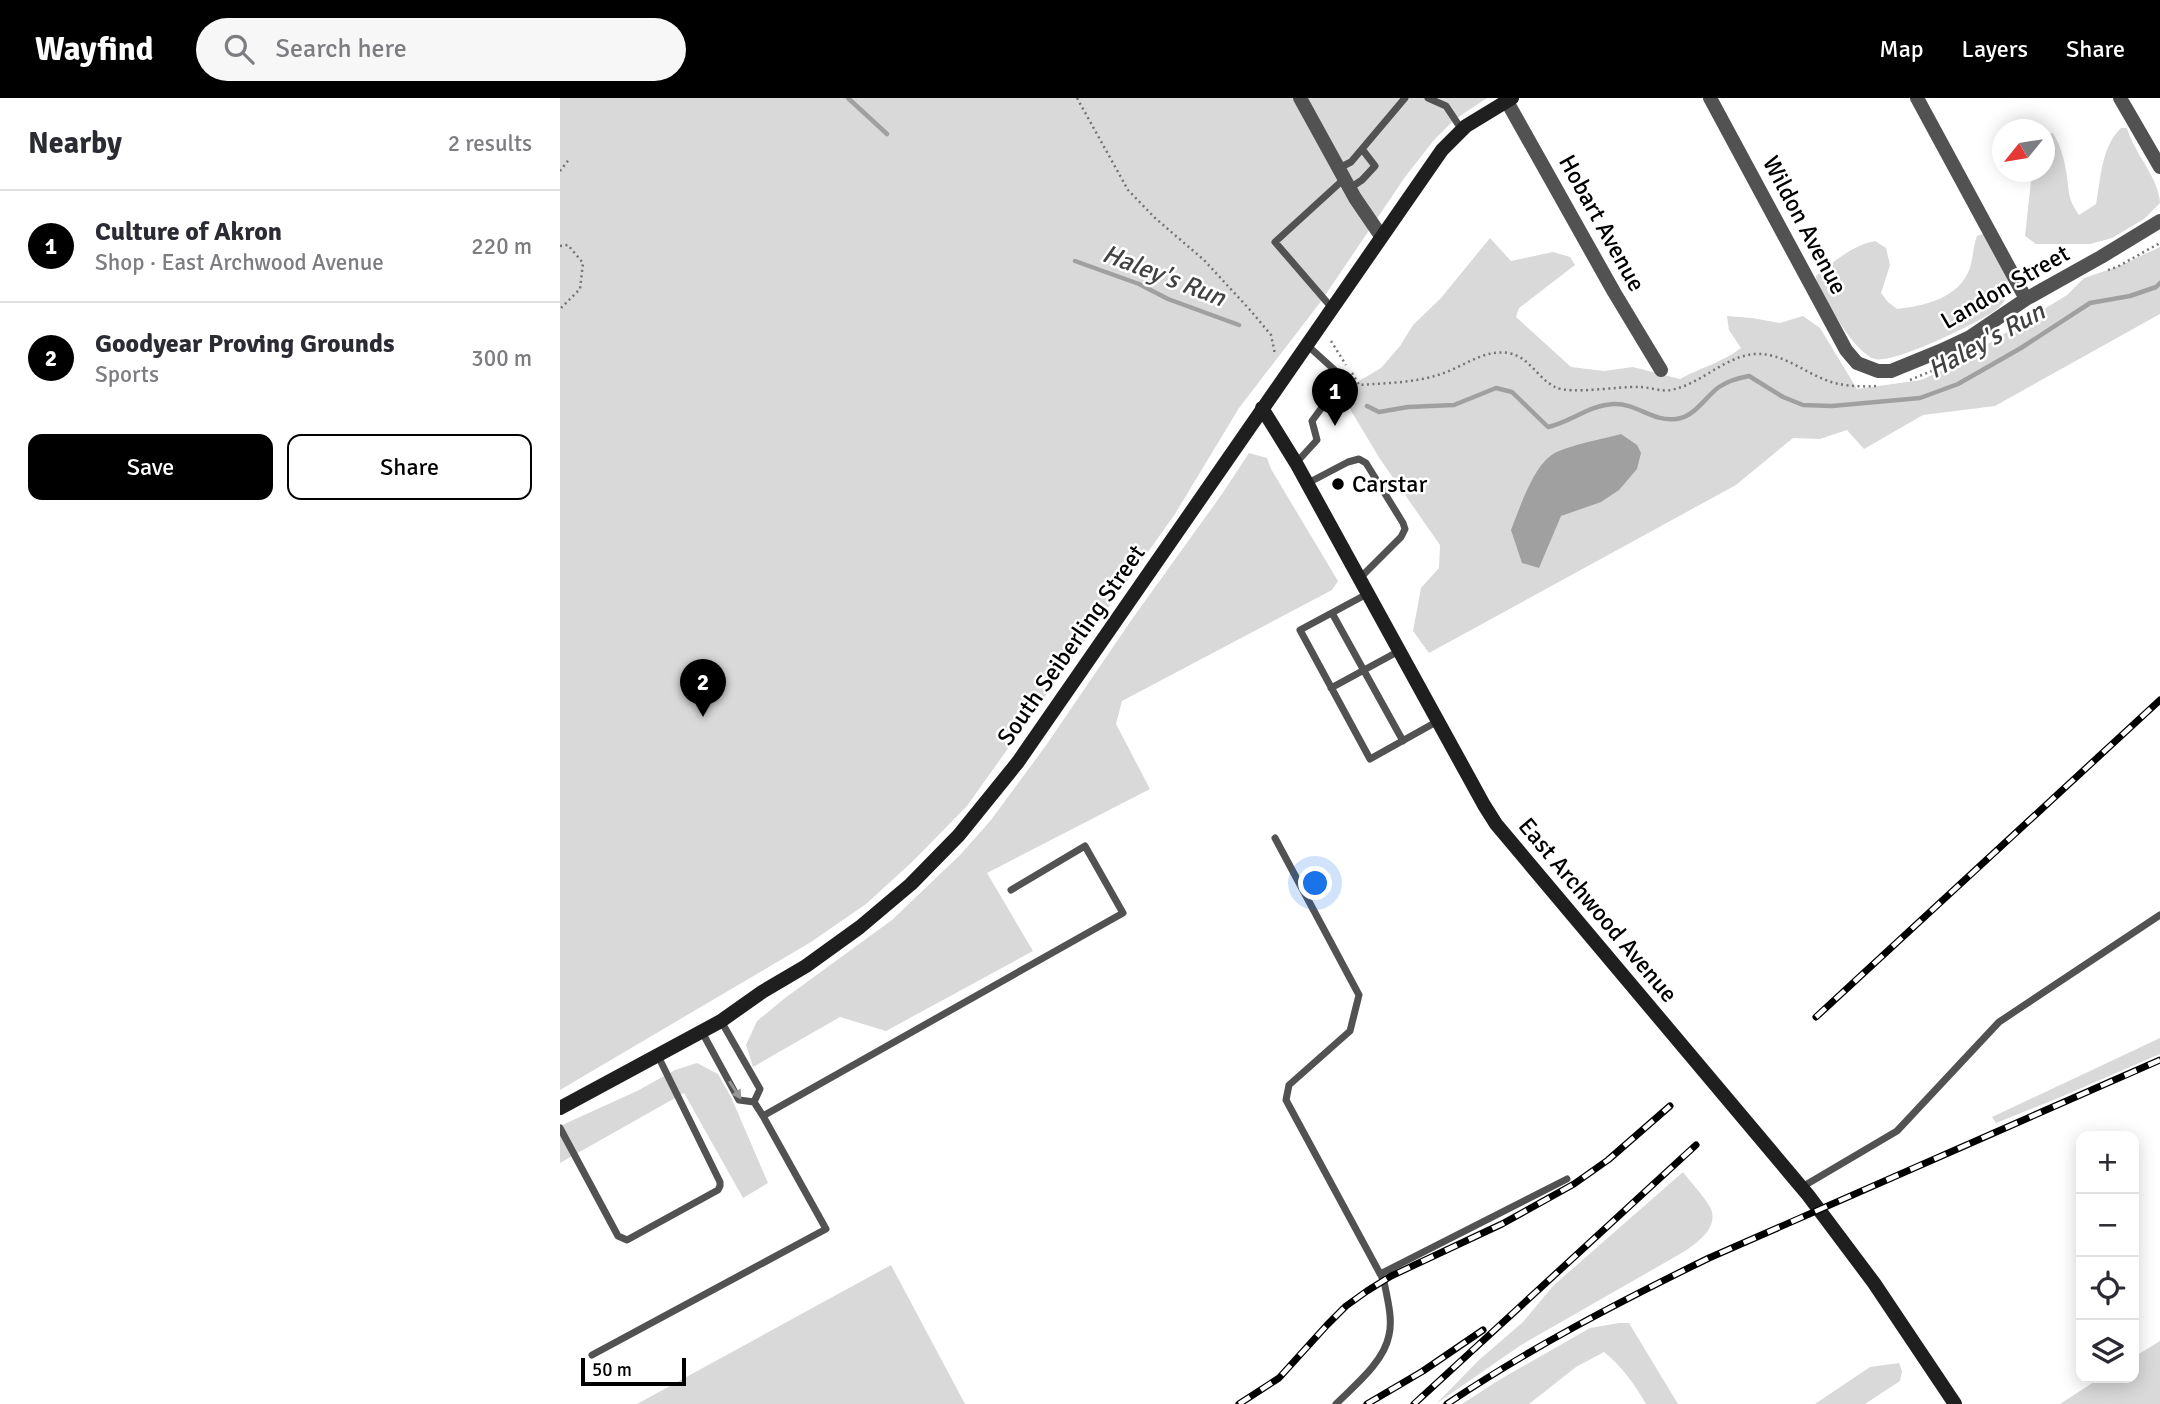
<!DOCTYPE html>
<meta charset="utf-8">
<style>
:root{--surface:#fff;--page:#f7f7f7;--text:#2b2b33;--muted:#7c7c81;--line:#e1e1e2;--accent:#000}
body{margin:0;font-family:Signika,sans-serif;background:var(--page);color:var(--text)}
.controls{position:absolute;right:21px;bottom:21px;display:grid;overflow:hidden;border-radius:14px;box-shadow:0 4px 18px #0003}
.controls button{width:63px;height:63px;display:grid;place-items:center;padding:0;border:0;border-bottom:2px solid var(--line);background:var(--surface);color:var(--text);font:35px sans-serif}
.compass{position:absolute;left:1432px;top:21px;width:63px;height:63px;border-radius:50%;background:var(--surface);box-shadow:0 4px 18px #0003;rotate:240deg}
.scale{position:absolute;left:21px;bottom:18px;width:105px;box-sizing:border-box;padding-left:7px;border:4px solid #000;border-top:0;font-size:19px;line-height:24px;white-space:nowrap;color:#000;-webkit-text-stroke:5px #fff;paint-order:stroke}
.you{position:absolute;left:756px;top:786px;width:24px;height:24px;margin:-18px;border:5px solid #fff;border-radius:50%;background:#1a73e8;box-shadow:0 0 0 10px #1a73e833}
.badge{display:grid;place-items:center;width:46px;height:46px;border-radius:50%;background:var(--accent);color:#fff;font-size:23px;font-weight:700}
.pin{position:absolute;translate:-50% -58px;filter:drop-shadow(0 2px 4px #0008)}
.pin::after{content:'';position:absolute;top:37px;width:24px;height:21px;background:inherit;clip-path:polygon(0 0,100% 0,50% 100%)}
.list{margin:0;padding:0;list-style:none}
h2{display:flex;justify-content:space-between;align-items:center;height:91px;margin:0;padding:0 28px;font-size:30px}
h2 small{font-size:23px;font-weight:400;color:var(--muted)}
.list li{display:grid;grid-template-columns:46px 1fr auto;gap:21px;align-items:center;box-sizing:border-box;height:112px;padding:0 28px;border-top:2px solid var(--line)}
.list b{display:block;font-size:26px;white-space:nowrap}
.list p{margin:0;font-size:23px;white-space:nowrap;color:var(--muted)}
.list em{font-size:23px;font-style:normal;color:var(--muted)}
.actions{display:flex;gap:14px;padding:21px 28px}
.actions a{flex:1;padding:16px 0;border:2px solid var(--accent);border-radius:14px;text-align:center;font-size:24px;color:var(--accent)}
.actions .main{background:var(--accent);color:#fff}
.icon{flex:none;width:38px;height:38px;fill:none;stroke:currentColor;stroke-width:2;stroke-linecap:round;stroke-linejoin:round}
.map{position:relative;flex:none;width:1600px;height:1306px;overflow:hidden}
header{display:flex;align-items:center;gap:42px;box-sizing:border-box;height:98px;padding:0 35px;background:var(--accent);color:#fff}
header strong{font-size:33px}
nav{display:flex;gap:38px;margin-inline-start:auto;font-size:24px}
.search{width:490px;height:63px;background:var(--page);display:flex;align-items:center;gap:18px;box-sizing:border-box;padding:0 24px;border-radius:38px;color:var(--muted);font-size:26px}
main{display:flex}
aside{flex:1;background:var(--surface)}
.map>svg:first-child{display:block}
.green{fill:#d9d9d9}
.water{fill:#a0a0a0}
.lines{fill:none;stroke-linecap:round;stroke-linejoin:round}
.stream{stroke:#a0a0a0;stroke-width:4.5}
.path{stroke:#747474;stroke-width:2.5;stroke-dasharray:2 3.5;stroke-linecap:butt}
.lane{stroke:#525252;stroke-width:7}
.street{stroke:#525252;stroke-width:14}
.secondary{stroke:#1f1f1f;stroke-width:14}
.rail-casing{stroke:#000;stroke-width:7}
.rail{stroke:#fff;stroke-width:4.5;stroke-dasharray:13;stroke-linecap:butt}
.oneway{fill:#979797}
.poi-dot{fill:#000;stroke:#fff;stroke-width:2.5}
.labels{text-anchor:middle;stroke-width:5;stroke-linejoin:round;paint-order:stroke}
.street-label{font-size:24px;fill:#000;stroke:#fff}
.poi-label{font-size:24px;fill:#000;stroke:#fff;text-anchor:start}
.water-label{font-size:26px;font-style:italic;fill:#414141;stroke:#fff}
</style>
<header>
<strong>Wayfind</strong>
<div class="search"><svg class="icon" aria-label="search" viewBox="0 0 24 24"><circle cx="10" cy="10" r="6"/><path d="M15 15l6 6"/></svg>Search here</div>
<nav><a>Map</a><a>Layers</a><a>Share</a></nav>
</header>
<main>
<aside>
<h2>Nearby<small>2 results</small></h2>
<ul class="list">
<li><span class="badge">1</span><div><b>Culture of Akron</b><p>Shop · East Archwood Avenue</p></div><em>220 m</em></li>
<li><span class="badge">2</span><div><b>Goodyear Proving Grounds</b><p>Sports</p></div><em>300 m</em></li>
</ul>
<div class="actions"><a class="main">Save</a><a>Share</a></div>
</aside>
<div class="map">
<svg width="1600" height="1306" viewBox="0 0 1600 1306">
<rect width="100%" height="100%" fill="#fff"/>
<path class="green" d="M0,0h927l-33,22 -20,20 -29,37 -83,123 -83,108 -64,106 -208,292 -55,56 -46,42 -55,38 -251,148z
M1561,30h6c7,25 32,50 33,75l-16,16 -32,19 -22,6h-54l-11,-8 7,-64h12l1,-37 8,-2c7,12 11,24 13,38 4,20 0,25 13,44l17,-11c5,-25 5,-57 25,-76z
M1425,135l21,40 4,19c-4,7 -9,15 -17,20 -18,12 -99,52 -118,47 -21,-6 -47,-56 -58,-75l-1,-8c17,-14 37,-31 59,-35l11,7 4,17 -9,28 7,9 9,7c28,-3 62,-11 73,-41 3,-10 3,-21 7,-32z
M930,140l21,23 42,-9 17,5 5,8 -56,43 -3,9 55,50 33,4 29,-4 47,12c22,-12 41,-16 61,-31l-12,-18 -2,-14 25,2 28,5 23,-7 17,12 37,61 64,-9 31,-14 115,-71 17,-17 33,-11 43,-20v67l-165,92 -72,9 -59,34 -17,-19 -27,9 -27,-1 -57,47 -307,168 -16,-22 8,-43 18,-20 1,-23 -60,-86 -30,-50v-18l9,-10 22,-13 19,-22 13,-21 28,-27z
M689,355l18,5 4,11 67,112 -6,9 -210,111 -6,23 34,65 -163,84 46,78 -147,80 -46,-14 -87,50 -7,-22 11,-24 28,-23 107,-78 68,-65 31,-35 56,-76 83,-122 92,-128z
M1600,940v16l-104,45 -60,24 -4,-6z
M137,965l21,11 13,23 37,86 -25,15 -59,-105 -124,70v-37l77,-35 38,-21z
M1123,1074c9,12 20,23 27,35 13,25 -27,45 -44,55l-145,83 -85,59 43,-44 44,-38 31,-37z
M331,1167l74,139h-328z
M1059,1225h10l49,81h-32c-11,-19 -25,-39 -42,-52l-28,15 -47,37h-67l37,-24 91,-52z
M1600,1243v63h-100l40,-26h34v-21z
M1339,1265l3,8 -2,10 -35,23h-50l55,-37z"/>
<path class="water" d="M1061,336l16,11 4,8 -4,16 -18,21 -18,12 -40,14 -22,52 -17,-5 -11,-33c8,-20 22,-64 42,-76 16,-9 50,-15 68,-20z"/>
<g class="lines">
<path class="stream" d="M288,0l39,36
M515,163l64,23 29,15 71,26
M807,308l12,6 29,-5 46,-2 42,-17 16,4 36,35c23,-5 41,-22 66,-23 22,-1 39,18 62,15 19,-2 29,-22 43,-32 9,-6 19,-9 30,-11l34,21 20,8 29,1 88,-8 38,-14 63,-36 69,-45 40,-7 26,-9 4,-4"/>
<path class="path" d="M517,0l51,92 27,28 49,42 47,51 20,24 4,19
M0,73l10,-13
M0,148l8,-1 15,18 -3,26 -20,20
M1548,172l9,-3 43,-24
M771,243l15,24
M792,275l7,12c26,-2 54,-2 79,-10 24,-7 45,-26 70,-22 21,3 29,25 47,34 15,8 64,-1 84,0 11,0 22,5 32,3 30,-6 53,-33 83,-36 32,-2 55,24 85,30 11,2 25,3 37,2
M1350,282l36,-15"/>
<path class="lane" d="M868,0l18,8 16,24
M779,70l12,-6 54,-64
M790,90l12,-8 13,-14 -13,-17
M772,210l-57,-66 69,-63
M736,365l21,-23 -5,-19 30,-41 -3,-6 -32,-29
M748,385l40,-21 11,-3 7,4 37,60 2,6 -4,8 -41,41
M807,496l-67,36 70,129 68,-38
M772,515l71,128
M771,590l68,-37
M715,740l84,157 -9,36 -61,54 -3,15 98,181c3,17 9,37 5,54 -5,27 -34,50 -53,69
M142,934l37,68 15,2 6,-13 -39,-68
M194,1004l9,14 360,-203 -38,-67 -74,44
M0,1030l58,108 9,4 91,-50 2,-4v-4l-62,-126
M1242,1089l95,-56 102,-109 161,-107
M820,1176l187,-95
M32,1257l234,-126 -63,-113"/>
<path class="street" d="M740,0l55,100 26,38
M945,0l109,194 47,78
M1150,0l136,252 11,13 21,8h13l49,-20 30,-14 56,-38 75,-42 59,-36
M1357,0l109,201
M1560,0l40,69"/>
<path class="secondary" d="M702,310l34,55 188,342 12,19 312,371 66,88 81,121
M0,1010l161,-87 41,-29 44,-26 54,-39 51,-43 48,-49 59,-73 424,-612 24,-24 46,-28"/>
<defs>
<path id="rail" d="M1256,919l344,-317
M679,1306l40,-26 48,-53 19,-19 21,-15 24,-15 111,-52 72,-40 34,-24 62,-54
M807,1306l56,-33 60,-41
M854,1306l282,-259
M887,1306c83,-56 172,-102 262,-146l451,-198"/>
</defs>
<use href="#rail" class="rail-casing"/>
<use href="#rail" class="rail"/>
</g>
<defs><path id="oneway-solid" d="M-6-.8H1V-3.2L6.5 0L1 3.2V.8H-6Z" transform="scale(1.75)"/></defs>
<use class="oneway" href="#oneway-solid" transform="translate(175 992) rotate(57)"/>
<circle class="poi-dot" cx="778" cy="386" r="7"/>
<g class="labels">
<g class="street-label">
<text transform="translate(1042 125) rotate(61)" y="8">Hobart Avenue</text>
<text transform="translate(1245 127) rotate(62)" y="8">Wildon Avenue</text>
<text transform="translate(1445 189) rotate(-30)" y="8">Landon Street</text>
<text transform="translate(511 547) rotate(-55)" y="8">South Seiberling Street</text>
<text transform="translate(1038 812) rotate(50)" y="8">East Archwood Avenue</text>
</g>
<g class="poi-label">
<text x="792" y="394">Carstar</text>
</g>
<g class="water-label">
<text transform="translate(604 177) rotate(21)" y="9">Haley's Run</text>
<text transform="translate(1426 242) rotate(-29)" y="9">Haley's Run</text>
</g>
</g>
</svg>
<div class="controls">
<button>+</button>
<button>−</button>
<button><svg class="icon" aria-label="locate" viewBox="0 0 24 24"><circle cx="12" cy="12" r="6"/><path d="M12 2v4M12 18v4M2 12h4M18 12h4"/></svg></button>
<button><svg class="icon" aria-label="layers" viewBox="0 0 24 24"><path d="M12 4l9 5-9 5-9-5zM3 14l9 5 9-5"/></svg></button>
</div>
<svg class="compass" viewBox="-18 -18 36 36"><path d="M0-13l5 13h-10z" fill="#e53935"/><path d="M0 13l5-13h-10z" fill="#7c7c81"/></svg>
<div class="scale">50 m</div>
<div class="you"></div>
<div class="pin badge" style="left:775px;top:328px">1</div>
<div class="pin badge" style="left:143px;top:619px">2</div>
</div>
</main>
